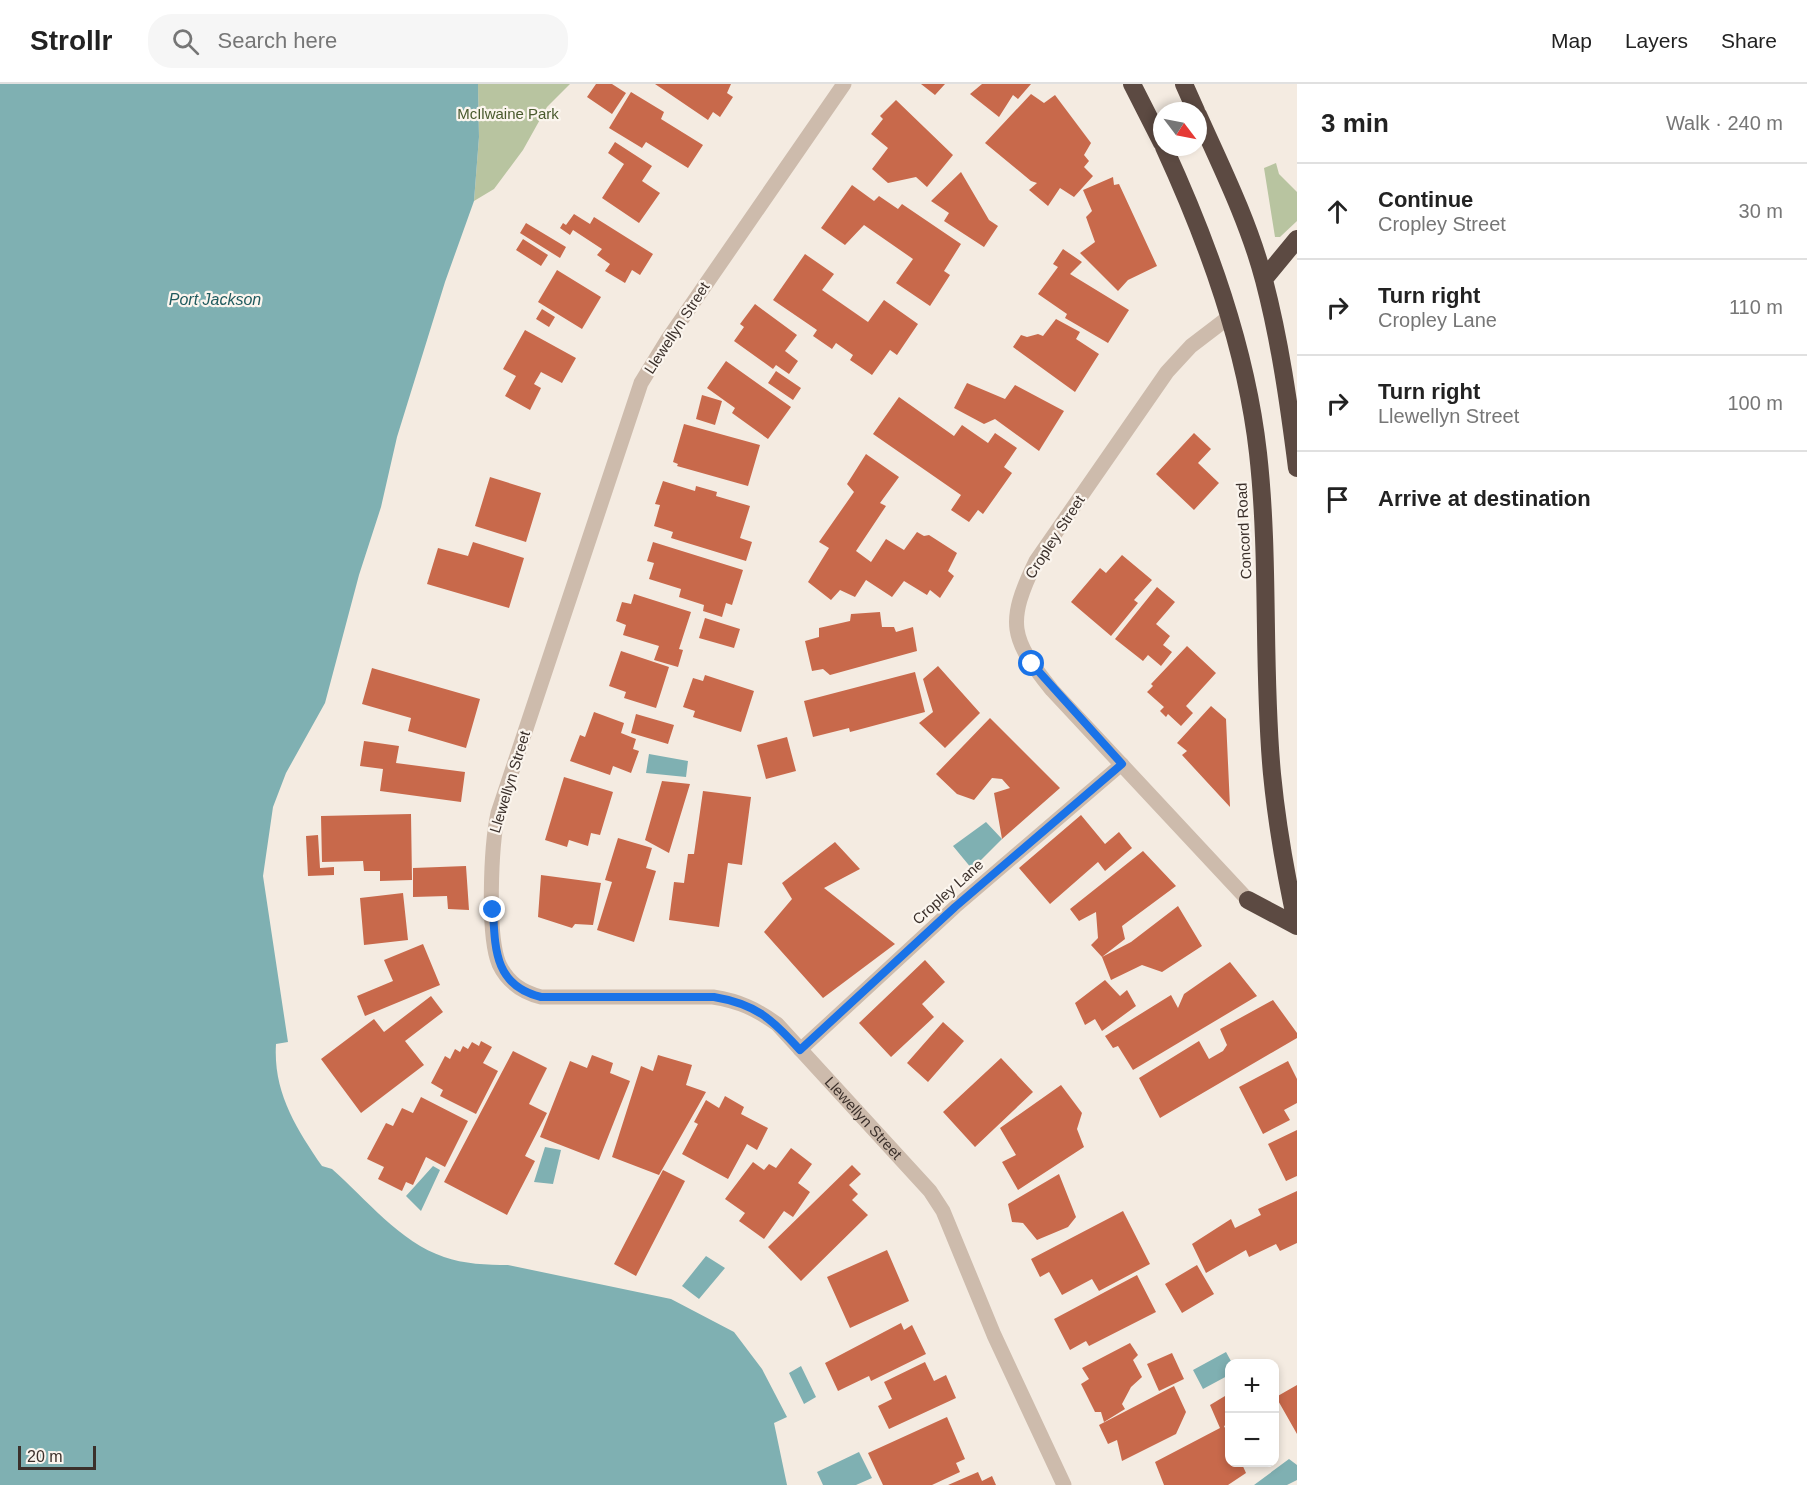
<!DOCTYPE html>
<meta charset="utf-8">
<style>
:root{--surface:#fff;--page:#f6f6f6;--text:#222;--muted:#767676;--line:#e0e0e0}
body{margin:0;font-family:Arial,sans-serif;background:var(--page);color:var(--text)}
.controls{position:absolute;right:18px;bottom:18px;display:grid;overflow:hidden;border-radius:12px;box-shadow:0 3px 9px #0003}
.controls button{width:54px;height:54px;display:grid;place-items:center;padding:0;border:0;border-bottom:2px solid var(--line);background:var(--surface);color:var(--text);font:30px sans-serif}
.compass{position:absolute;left:1153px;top:18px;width:54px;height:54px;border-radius:50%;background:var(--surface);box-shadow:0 3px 9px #0003;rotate:122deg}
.scale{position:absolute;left:18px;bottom:15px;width:78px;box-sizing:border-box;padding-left:6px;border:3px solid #3b302b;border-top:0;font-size:16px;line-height:21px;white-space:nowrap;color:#3b302b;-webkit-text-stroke:4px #fbf5ee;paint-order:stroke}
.stop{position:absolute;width:18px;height:18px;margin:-14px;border:4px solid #1a73e8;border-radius:50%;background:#fff}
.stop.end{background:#1a73e8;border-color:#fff;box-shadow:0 2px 6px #0008}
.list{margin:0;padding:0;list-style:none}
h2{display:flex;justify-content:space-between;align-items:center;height:78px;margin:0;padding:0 24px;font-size:26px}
h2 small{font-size:20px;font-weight:400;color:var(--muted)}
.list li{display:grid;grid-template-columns:39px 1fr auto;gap:18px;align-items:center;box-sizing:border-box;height:96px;padding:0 24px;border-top:2px solid var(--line)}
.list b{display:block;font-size:22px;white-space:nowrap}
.list p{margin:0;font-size:20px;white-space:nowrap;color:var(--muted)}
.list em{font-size:20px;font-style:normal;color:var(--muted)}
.icon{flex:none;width:33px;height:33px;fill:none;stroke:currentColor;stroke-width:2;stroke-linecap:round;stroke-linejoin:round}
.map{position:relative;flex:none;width:1297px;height:1401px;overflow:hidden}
header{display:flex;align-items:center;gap:36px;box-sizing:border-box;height:84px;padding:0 30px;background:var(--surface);border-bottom:2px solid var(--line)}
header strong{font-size:28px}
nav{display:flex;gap:33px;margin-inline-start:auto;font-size:21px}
.search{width:420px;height:54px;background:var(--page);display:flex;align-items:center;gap:15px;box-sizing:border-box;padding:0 21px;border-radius:24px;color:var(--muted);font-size:22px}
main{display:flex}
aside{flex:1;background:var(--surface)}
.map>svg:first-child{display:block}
.green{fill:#b8c4a0}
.water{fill:#7fb0b2}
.building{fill:#c8694b}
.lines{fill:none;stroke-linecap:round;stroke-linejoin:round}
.lane{stroke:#cdbbac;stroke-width:14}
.street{stroke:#cdbbac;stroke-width:15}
.highway{stroke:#5c4a42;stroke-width:18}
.route{stroke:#1a73e8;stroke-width:8}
.labels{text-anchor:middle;stroke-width:4.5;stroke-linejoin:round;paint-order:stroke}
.park-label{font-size:15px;fill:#4a5a2e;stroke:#fbf5ee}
.street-label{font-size:15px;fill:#3b302b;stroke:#fbf5ee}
.water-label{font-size:16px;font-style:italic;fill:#1f5a5e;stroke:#fbf5ee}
</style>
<header>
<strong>Strollr</strong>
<div class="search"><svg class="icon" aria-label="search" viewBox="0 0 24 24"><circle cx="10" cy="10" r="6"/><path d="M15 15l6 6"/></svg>Search here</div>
<nav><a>Map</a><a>Layers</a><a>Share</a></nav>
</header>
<main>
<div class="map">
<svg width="1297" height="1401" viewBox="0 0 1297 1401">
<rect width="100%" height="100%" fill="#f4ebe1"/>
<path class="green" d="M478,0h92l-23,23 -24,43 -29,39 -20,12 5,-64z
M1276,79l3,11 18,18v29l-17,16h-5l-11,-69z"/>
<path class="water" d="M0,0h478l1,53 -5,64 -29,81 -48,155 -16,70 -22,68 -34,128 -39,70 -13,34 -10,69 25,166 -12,2c-3,48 20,84 46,122l10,3c34,30 68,73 112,88 19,7 44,8 64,8l163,34 63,33 28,37 25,48 -13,6 13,62h-787z
M649,670l39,7 -2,16 -40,-4z
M986,738l16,17 -30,30 -19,-23z
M545,1063l16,3 -8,34 -19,-2z
M433,1082l7,4 -19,41 -15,-15z
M706,1172l19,12 -26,31 -17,-13z
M1226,1268l6,11 -2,1 -1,11 -26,14 -10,-19z
M801,1282l15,31 -12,7 -15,-31z
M859,1368l13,26 -16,7h-33l-6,-13z
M1289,1375l8,6v15l-10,5h-33z"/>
<path class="building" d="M596,0h16l14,9 -14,21 -25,-17z
M655,0h76l-4,9 6,4 -13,20 -7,-5 -5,8z
M921,0h24l-10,11z
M982,0h49l-13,15 -5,-4 -14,22 -29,-23z
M631,8l33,20 -3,7 42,26 -15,23 -42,-26 -4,6 -33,-20z
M1031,10l13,9 11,-8 36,48 -7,12 5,6 -5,6 9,9 -19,21 -14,-9 -12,18 -19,-16 8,-7 -6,-2 -46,-38z
M896,16l57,55 -26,32 -11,-10 -28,6 -16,-14 16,-21 -17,-14 12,-15 -3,-3z
M615,58l37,24 -10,15 18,12 -21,30 -37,-25 22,-34 -16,-11z
M961,88l28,48 9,6 -14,21 -40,-26 5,-8 -18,-12z
M1113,93l1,8 5,-1 38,82 -29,14 -10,11 -38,-38 15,-11 -9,-25 6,-6 -9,-21z
M852,101l22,16 5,-5 19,13 4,-5 59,40 -17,27 6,4 -20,31 -34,-23 17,-24 -49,-34 -19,20 -24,-17z
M574,130l16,10 4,-7 59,37 -13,21 -8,-5 -7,13 -20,-12 5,-7 -13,-9 5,-6 -29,-19 -3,5 -10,-7 3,-5 3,2z
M526,139l40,24 -6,11 -40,-25z
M523,155l25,16 -7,11 -25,-16z
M1063,165l19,13 -12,12 59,36 -21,33 -43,-25 2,-4 -29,-20 20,-27 -5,-3z
M805,170l29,20 -12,16 46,32 16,-22 34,24 -21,31 -7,-5 -18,25 -22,-15 3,-5 -17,-12 -4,6 -19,-13 4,-6 -44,-30z
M557,186l44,27 -19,32 -44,-27z
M755,220l42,31 -12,16 13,10 -9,13 -13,-9 -3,4 -39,-28 10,-14 -4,-3z
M542,225l13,8 -6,10 -13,-8z
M1056,235l24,13 -4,7 23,15 -24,38 -62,-45 8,-12 6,2 11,-3 5,2z
M525,246l51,28 -14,25 -21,-11 -7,12 7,4 -11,22 -25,-14 11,-20 -13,-7z
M726,277l65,46 -23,32 -36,-26 3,-5 -28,-20z
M776,287l25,17 -8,12 -25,-17z
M967,299l38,16 10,-14 49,26 -25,40 -44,-32 -11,5 -30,-16z
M702,311l20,6 -7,24 -19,-6z
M899,313l55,39 8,-11 26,18 7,-10 22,15 -13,19 8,6 -29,41 -5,-4 -9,12 -18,-12 10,-15 -88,-61z
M684,340l76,21 -12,41 -71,-20 1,-2 -5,-2z
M1194,349l17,16 -13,14 21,20 -25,27 -38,-36z
M866,370l33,23 -19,26 6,3 -30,45 15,11 15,-23 18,11 13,-18 7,4 5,-1 28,18 -9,18 6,5 -14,22 -10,-8 -3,5 -23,-14 -12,16 -26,-17 -11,17 -15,-7 -9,10 -23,-18 21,-34 -10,-6 35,-50 -7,-8z
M490,393l51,16 -15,49 -51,-16z
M663,397l32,10 1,-5 21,6 -1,4 34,10 -10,32 12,4 -6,19 -75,-23 2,-6 -19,-6 6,-21 -5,-1z
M473,458l51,16 -15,50 -82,-24 11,-36 30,8z
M653,458l90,28 -11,35 -6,-2 -4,14 -19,-6 1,-6 -25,-8 2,-8 -32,-10 5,-16 -7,-2z
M1122,471l30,25 -18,20 4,3 -27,33 -40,-34 29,-34 6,5z
M1157,503l18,15 -19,22 14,12 -7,9 9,7 -11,14 -13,-11 -5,6 -28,-22z
M634,510l57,18 -12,37 4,1 -5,17 -24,-7 5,-14 -36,-11 3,-10 -10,-4 6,-19 9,2z
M880,528l2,15h12l2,5 17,-5 4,24 -87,24 -7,-6 -11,2 -7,-30 14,-4v-9l31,-7 1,-7z
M705,534l35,11 -6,19 -35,-10z
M1187,562l29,27 -30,33 7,7 -12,13 -13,-12 -2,3 -6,-6 4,-4 -17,-15 6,-6 -2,-2z
M621,567l48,16 -13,41 -32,-10 2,-6 -17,-6z
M938,582l42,47 -35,35 -26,-25 14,-11 -10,-33z
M372,584l108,31 -14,49 -58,-17 3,-13 -49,-14z
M915,588l10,40 -75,20 -1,-4 -36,9 -9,-36z
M705,591l49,16 -13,41 -48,-15 2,-6 -12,-4 10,-29 10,3z
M1211,622l15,13 4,88 -48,-52 5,-4 -10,-8z
M594,628l30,11 -3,10 15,6 -3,10 6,2 -8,22 -18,-7 -3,9 -40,-14 10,-26 5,2z
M636,630l38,11 -6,19 -37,-11z
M990,634l70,70 -58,51 -8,-46 16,-5 -8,-9 -10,-1 -18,22 -17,-6 -21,-20z
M787,653l9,34 -30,8 -9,-34z
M364,657l35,5 -3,17 69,9 -4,30 -81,-11 3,-22 -23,-3z
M564,693l49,15 -13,43 -9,-2 -3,13 -19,-6 -2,7 -22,-7z
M662,697l28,3 -21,69 -24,-13z
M703,707l48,6 -9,68 -14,-2 -9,64 -50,-7 5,-38 10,1 4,-29h6z
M411,730l1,66 -32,1v-10h-16l-1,-10 -41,1 -1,-46z
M1081,731l24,29 14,-12 13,16 -27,23 -7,-9 -48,42 -31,-36z
M318,751l2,33 14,-1v8l-26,1 -2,-40z
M618,754l34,10 -6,20 10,3 -22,71 -37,-12 15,-48 -7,-2z
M835,758l25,27 -36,19 71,56 -72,54 -59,-66 28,-33 -10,-16z
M1143,767l33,35 -54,40 3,13 -23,18 29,-15 47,-36 24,40 -40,26 -20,-7 -31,15 -9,-23 -11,-12 7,-7 -2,-26 -17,9 -9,-12z
M466,782l3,44 -21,-1 -1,-13 -34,1v-29z
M541,791l60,8 -8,42 -18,-1 -3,4 -34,-11z
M403,809l5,47 -44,5 -4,-47z
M423,860l17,41 -75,31 -8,-20 36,-15 -9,-21z
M925,876l20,22 -23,22 12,13 -43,40 -32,-34z
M1230,878l27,34 -124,74 -15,-24 -5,2 -8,-12 66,-41 7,13 6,-14z
M1105,896l15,16 7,-6 9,16 -34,25 -7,-12 -10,6 -10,-22z
M431,912l12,16 -38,29 19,24 -63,48 -40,-54 53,-40 10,13z
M1273,916l24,33v5l-137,80 -21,-40 60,-37 10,18 14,-8 4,-6 -7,-16z
M943,938l21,19 -36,41 -21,-19z
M481,957l11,6 -9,16 15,8 -22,43 -36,-18 3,-6 -12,-7 14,-27 5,3 5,-10 5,3 3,-6 5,3 4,-7 7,4z
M513,967l34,17 -18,36 18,9 -22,43 10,5 -28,54 -63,-33z
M592,971l21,8 -3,10 20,8 -31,79 -59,-23 30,-76 17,7z
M658,971l34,10 -6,20 20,7 -47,83 -47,-18 29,-91 12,5z
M1001,974l32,34 -58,55 -32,-35z
M1288,977l9,18v24l-13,7 6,10 -27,14 -24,-47z
M1061,1001l21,28 -5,16 7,18 -66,43 -16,-28 14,-7 -16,-27z
M725,1012l19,11 -3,7 27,14 -11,22 -10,-6 -19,35 -46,-25 16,-30 -4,-2 12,-22 13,8z
M421,1013l47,24 -23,46 -19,-10 -13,28 -7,-3 -4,9 -24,-12 6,-12 -17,-8 19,-36 7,3 9,-18 11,5z
M1297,1046v46l-11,5 -18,-37z
M791,1064l21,16 -14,19 12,9 -17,25 -9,-6 -20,28 -25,-18 6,-8 -20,-14 28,-37 11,8 5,-6 7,4z
M852,1081l9,9 -12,11 9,9 -6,6 16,15 -67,66 -33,-34z
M663,1086l22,11 -49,95 -22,-12z
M1059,1090l17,43 -8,10 -31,13 -14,-17 -11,-1 -4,-18z
M1297,1107v52l-17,8 -4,-7 -27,13 -3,-7 -40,23 -14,-29 39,-25 4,9 26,-13 -3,-6z
M1123,1127l27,53 -51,27 -7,-12 -30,16 -13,-23 -9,5 -9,-18z
M887,1166l22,51 -59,27 -23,-51z
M1197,1181l17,29 -32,19 -17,-29z
M1137,1191l19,37 -67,34 -3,-5 -16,9 -16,-31z
M901,1239l3,7 8,-5 14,29 -55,27 -2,-5 -31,15 -13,-28z
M1130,1259l8,12 -5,5 9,17 -11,10 -9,17 3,5 -21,13 -3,-10h-6l-14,-28 8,-5 -7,-11z
M1172,1269l12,26 -25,12 -12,-27z
M925,1278l9,19 12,-6 10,23 -67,31 -11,-23 14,-7 -8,-17z
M1297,1301v49l-21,-37z
M1174,1302l12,26 -10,22 -54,27 -5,-21 -9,4 -9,-19z
M1230,1309v30l-6,3 6,12v24h11l5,11 -18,12h-64l-9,-23 65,-34 -10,-23z
M947,1333l18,42 -9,4 4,9 -28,13h-49l-15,-32z
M978,1388l4,9 10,-5 4,9h-48z"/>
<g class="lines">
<path class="lane" d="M800,966l155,-143 167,-143"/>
<g class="street">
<path id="s1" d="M844,0l-176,255 -27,44 -143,430c-7,33 -11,122 1,151 9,19 23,28 42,33h172c26,4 43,12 64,27l153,167 13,20 51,124 70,150"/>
<path d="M1229,233l-38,29 -24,26 -131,189c-30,62 -26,77 16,129l196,210"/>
</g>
<path class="highway" d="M1132,0l30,59
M1184,0l12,27
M1198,31c24,53 51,108 66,165 16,61 25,125 33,188
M1164,63c44,96 82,200 94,306 12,107 4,215 14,321 5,52 14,102 25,152
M1264,195l33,-40
M1248,816l49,26"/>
</g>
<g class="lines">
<path class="route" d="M493,826c2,40 2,76 48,87h173c42,7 58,22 86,53l155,-143 167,-143 -90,-100"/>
</g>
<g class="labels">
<g class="park-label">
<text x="508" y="35">McIlwaine Park</text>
</g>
<g class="street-label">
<text transform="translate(677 244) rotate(-57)" y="5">Llewellyn Street</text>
<text transform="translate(1244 447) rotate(-93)" y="5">Concord Road</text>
<text transform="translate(1055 453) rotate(-57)" y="5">Cropley Street</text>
<text transform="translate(510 698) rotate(-73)" y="5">Llewellyn Street</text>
<text transform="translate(948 808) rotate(-42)" y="5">Cropley Lane</text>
<text dy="5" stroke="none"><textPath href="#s1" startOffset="1392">Llewellyn Street</textPath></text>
</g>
<g class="water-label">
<text x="215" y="221">Port Jackson</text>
</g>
</g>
</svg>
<div class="controls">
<button>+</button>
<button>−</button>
</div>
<svg class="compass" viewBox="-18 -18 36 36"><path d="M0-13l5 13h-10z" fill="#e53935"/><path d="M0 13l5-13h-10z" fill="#767676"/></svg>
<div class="scale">20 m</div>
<div class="stop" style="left:1032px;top:580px"></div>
<div class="stop end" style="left:493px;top:826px"></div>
</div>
<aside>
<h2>3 min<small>Walk · 240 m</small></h2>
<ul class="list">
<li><svg class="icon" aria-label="ahead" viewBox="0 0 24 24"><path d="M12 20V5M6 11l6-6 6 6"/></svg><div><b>Continue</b><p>Cropley Street</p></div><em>30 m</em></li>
<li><svg class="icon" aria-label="right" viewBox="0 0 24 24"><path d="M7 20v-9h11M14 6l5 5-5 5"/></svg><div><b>Turn right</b><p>Cropley Lane</p></div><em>110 m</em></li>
<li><svg class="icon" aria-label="right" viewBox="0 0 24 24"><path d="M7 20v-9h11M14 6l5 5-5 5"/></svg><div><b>Turn right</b><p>Llewellyn Street</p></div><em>100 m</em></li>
<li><svg class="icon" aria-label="arrive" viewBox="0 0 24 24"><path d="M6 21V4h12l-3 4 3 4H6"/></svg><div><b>Arrive at destination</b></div></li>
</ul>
</aside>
</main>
